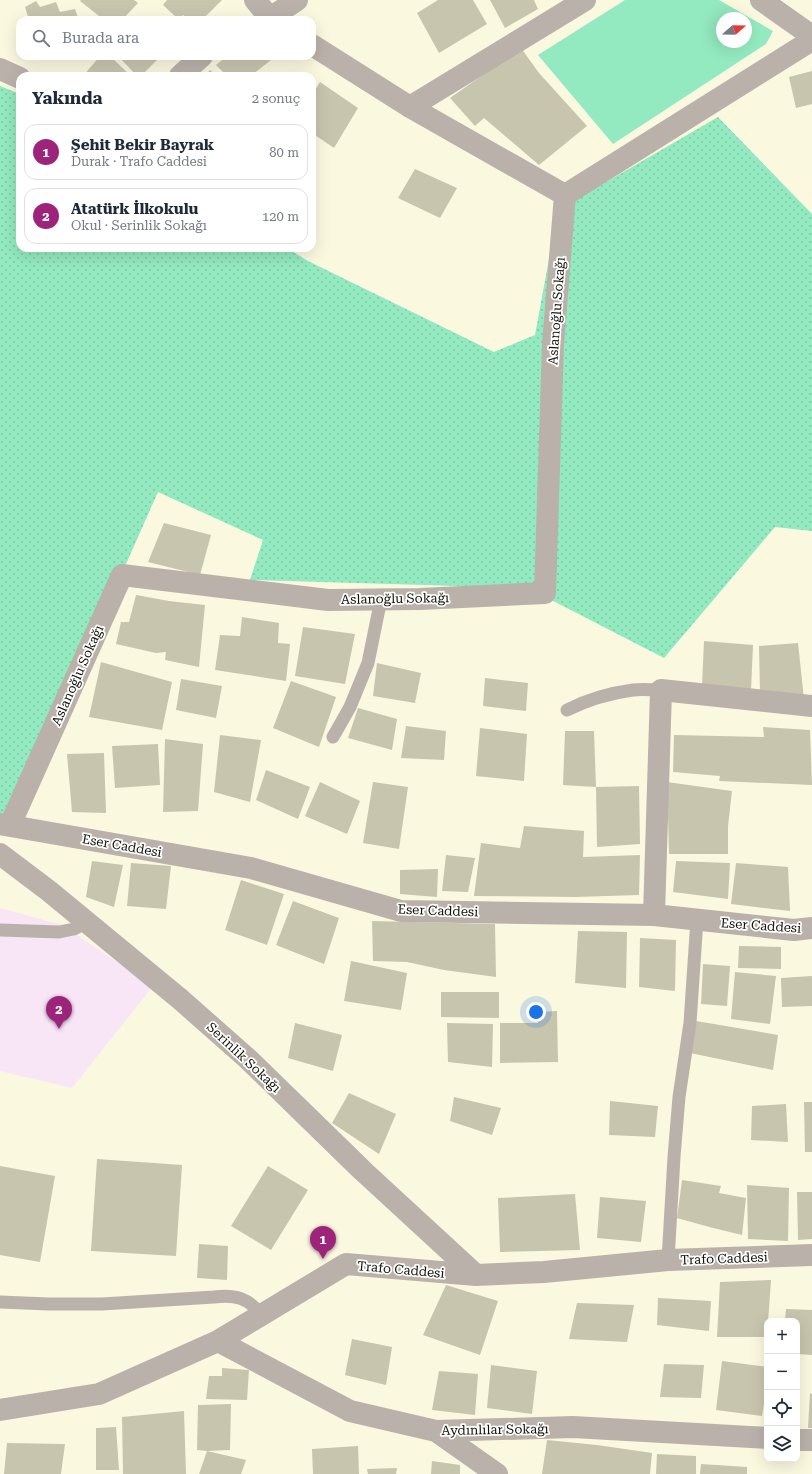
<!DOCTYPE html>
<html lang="tr">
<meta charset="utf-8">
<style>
:root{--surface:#fff;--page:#f6f6f7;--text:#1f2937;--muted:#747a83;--line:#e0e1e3;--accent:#9e247b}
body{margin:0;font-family:"Roboto Serif",serif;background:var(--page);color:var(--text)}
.controls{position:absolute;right:12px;bottom:12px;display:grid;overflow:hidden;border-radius:8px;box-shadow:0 4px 16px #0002}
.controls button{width:36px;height:36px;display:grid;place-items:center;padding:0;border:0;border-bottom:1px solid var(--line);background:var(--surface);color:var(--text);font:20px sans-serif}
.compass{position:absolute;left:716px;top:12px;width:36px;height:36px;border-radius:50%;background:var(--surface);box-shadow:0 4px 16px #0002;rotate:70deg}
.you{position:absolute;left:536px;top:1012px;width:14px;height:14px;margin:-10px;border:3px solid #fff;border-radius:50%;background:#1a73e8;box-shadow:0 0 0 6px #1a73e833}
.badge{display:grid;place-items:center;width:26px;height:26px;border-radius:50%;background:var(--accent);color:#fff;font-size:13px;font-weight:700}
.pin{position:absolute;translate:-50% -33px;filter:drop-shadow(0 1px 2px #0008)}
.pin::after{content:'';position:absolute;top:21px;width:14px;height:12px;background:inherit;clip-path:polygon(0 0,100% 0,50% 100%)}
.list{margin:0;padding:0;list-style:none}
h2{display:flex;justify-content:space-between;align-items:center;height:52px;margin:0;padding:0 16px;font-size:17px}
h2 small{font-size:13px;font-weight:400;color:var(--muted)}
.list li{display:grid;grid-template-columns:26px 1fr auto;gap:12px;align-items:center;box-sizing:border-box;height:56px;margin:0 8px 8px;padding:0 8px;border:1px solid var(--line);border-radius:12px}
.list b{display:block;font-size:15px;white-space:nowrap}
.list p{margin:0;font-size:13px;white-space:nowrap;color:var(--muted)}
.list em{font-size:13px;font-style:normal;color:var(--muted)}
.icon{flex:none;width:22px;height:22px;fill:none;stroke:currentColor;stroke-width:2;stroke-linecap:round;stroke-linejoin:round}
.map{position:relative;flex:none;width:812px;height:1474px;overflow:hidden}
.search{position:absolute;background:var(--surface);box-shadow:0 4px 16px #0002;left:16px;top:16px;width:300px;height:44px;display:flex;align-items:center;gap:10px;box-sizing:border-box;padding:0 14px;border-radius:12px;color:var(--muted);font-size:15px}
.panel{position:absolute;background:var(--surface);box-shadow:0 4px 16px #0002;left:16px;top:72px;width:300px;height:180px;border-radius:12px}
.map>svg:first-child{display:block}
.education{fill:#f8e6f7}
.grass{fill:url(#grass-dots)}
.park{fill:#93e9c0;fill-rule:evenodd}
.building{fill:#c8c5ae}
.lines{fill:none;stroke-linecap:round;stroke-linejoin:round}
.service{stroke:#bab2aa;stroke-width:13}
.minor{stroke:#bab2aa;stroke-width:22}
.labels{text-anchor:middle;stroke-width:3.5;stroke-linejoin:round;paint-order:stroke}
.street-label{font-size:13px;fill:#111008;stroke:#fff}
</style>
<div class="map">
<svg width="812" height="1474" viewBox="0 0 812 1474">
<defs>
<pattern id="grass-dots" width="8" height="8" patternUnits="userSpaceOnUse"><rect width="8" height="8" fill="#93e9c0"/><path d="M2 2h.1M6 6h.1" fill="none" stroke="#7ec7a4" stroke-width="1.8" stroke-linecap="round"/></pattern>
</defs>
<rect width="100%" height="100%" fill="#fbf8e0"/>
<path class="education" d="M0,908l62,17 91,61 -81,102 -72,-17z"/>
<path class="grass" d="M0,86l20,8v154h267l21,13 186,91 41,-17 23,-125 160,-93 94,97v317l-37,-4 -111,131 -136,-70 -278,-8 13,-40 -105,-48 -148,333 -10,-8z"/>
<path class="park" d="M625,0h94l54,31 -7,13 -153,100 -75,-89zM722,18h24v24h-24z"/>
<path class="building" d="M81,0h53l4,3 -16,17h-18l-24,-19z
M167,0h55l-20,20h-13l-6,-5 -5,4 -15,-14z
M438,0h35l14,24 -48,29 -22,-40z
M490,0h44l4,9 -33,19z
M36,1l4,6 16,-5 4,10 15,-3 4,11h-50l-4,-13z
M521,48l18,25 48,53 -48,39 -55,-47 -9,8 -25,-28z
M100,56h10l21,20h-48z
M118,56h43l-20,20h-4z
M227,56h49l-25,20h-24l-11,-11z
M210,70l7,6h-13z
M812,71v33l-16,4 -7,-31z
M320,82l38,26 -24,40 -22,-15v-38z
M415,169l42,19 -17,30 -42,-20z
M164,523l47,12 -11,40 -52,-13z
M136,595l33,6 36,4 -6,62 -34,-7 1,-8 -10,1 -40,-9 5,-22h8z
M242,617l37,6 -1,20 12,1 -4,37 -71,-11 5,-35 20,1z
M303,627l52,7 -10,50 -50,-8z
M704,641l49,4 -2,45 -49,-4z
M798,643l6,56 -44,-5 -1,-48z
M101,662l71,20 -10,48 -73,-13z
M377,663l44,10 -6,30 -42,-7z
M485,678l43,5 -2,28 -43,-5z
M181,679l41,7 -6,32 -40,-8z
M291,681l45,16 -17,50 -46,-19z
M358,708l39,11 -5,31 -44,-12z
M406,726l40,5 -2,29 -43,-2z
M763,727l47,3 2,55 -93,-4 1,-5 -47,-4 1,-37 90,2z
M480,728l47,6 -3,47 -48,-5z
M565,731h29l2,56 -33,-2z
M220,735l41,5 -11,62 -36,-10z
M165,739l38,5 -5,67 -35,1z
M158,744l2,41 -45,3 -3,-42z
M104,753l2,60 -34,-1 -5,-58z
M266,770l44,17 -12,32 -42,-19z
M320,782l40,19 -13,33 -42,-18z
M373,782l35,5 -9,62 -36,-6z
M667,782l65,9 -4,35v28h-59z
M639,786l1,58 -43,3 -1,-60z
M524,826l60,5 -1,26 57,-2 -1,40 -63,2 -102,-1 7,-53 39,5z
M446,855l29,3 -7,34 -26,-1z
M92,861l31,4 -9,42 -28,-10z
M676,861l54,2 -2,36 -55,-7z
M131,863l40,3 -5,43 -39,-3z
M736,863l52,4 2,44 -59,-7z
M438,869l-1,28 -37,-3v-24z
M241,880l43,14 -17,51 -42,-15z
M293,901l46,17 -15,46 -48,-19z
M372,921l123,3 1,53 -52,-7 -37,-8 -34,-1z
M578,931l49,1 -1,56 -51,-5z
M640,938l36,2 -1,51 -36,-4z
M739,946l42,1v22l-43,-1z
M351,961l56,12 -6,37 -57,-9z
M703,964l27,2 -3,40 -26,-2z
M735,972l41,4 -6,48 -39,-5z
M812,976v30l-30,1 -1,-29z
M441,992h58v26l-58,-1z
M557,1011l1,51 -58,1v-40h38l-1,-11z
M696,1021l82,14 -5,35 -83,-17z
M295,1023l47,12 -9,36 -45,-13z
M447,1023l46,1 -1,43 -44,-5z
M349,1093l47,21 -17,40 -47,-31z
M454,1097l47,11 -9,27 -42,-14z
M610,1101l48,5 -3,31 -46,-2z
M804,1102h8v50h-7z
M786,1104l2,38 -37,-2 1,-34z
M97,1159l85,6 -6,91 -85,-5z
M0,1166l55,10 -15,86 -40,-7z
M268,1166l40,24 -37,60 -40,-24z
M682,1180l39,6 -2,7 27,5 -4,37 -29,-7 -36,-10z
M747,1185l42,3 -1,53 -40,-2z
M797,1192h15v47l-14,1z
M575,1194l5,56 -80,2 -2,-54z
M600,1197l46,4 -5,41 -44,-4z
M199,1244l29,2 -1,34 -30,-2z
M771,1280l-4,57h-50l3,-55z
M446,1285l52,16 -18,54 -57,-20z
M658,1298l53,3 -2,30 -52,-6z
M577,1303l57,2 -7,37 -58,-3z
M786,1309l26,1v45l-15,-1v-33h-12z
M352,1339l40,8 -6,38 -41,-10z
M722,1361l45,6v20l-5,29 -46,-6z
M664,1364l40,1 -3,33 -41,-1z
M491,1365l46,6 -5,43 -45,-6z
M222,1368l27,2 -2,30 -41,-1 3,-23h13z
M439,1371l39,3 -3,41 -43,-5z
M810,1393l2,1v34h-4z
M231,1404l-1,46 -23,1 -10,-1 1,-45z
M184,1411l2,63h-63l-1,-57z
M116,1427l3,43h-23v-42z
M547,1440l50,5 55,8 -2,21h-108z
M7,1443l58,1 -4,30h-57z
M358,1446l1,28h-46l-1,-25z
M207,1451l39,9 -5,14h-42z
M657,1454l39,2v18h-40z
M432,1461l28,4v9h-29z
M701,1464l46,3v7h-47z
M397,1468l-1,6h-28l-1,-5z"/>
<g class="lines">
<path class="service" d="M567,710c20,-10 43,-17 66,-20 9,-1 19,0 28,0
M333,737l17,-30 18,-44 13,-64
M0,930l59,2 15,-3 13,-7
M668,1260l6,-103 5,-60 11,-74 7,-104
M0,1302l49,2h53l112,-7c21,-3 34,1 48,18"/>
<path class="minor" d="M255,0l15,18 27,-18
M761,0l51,36
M312,45l98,62 155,88 247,-155
M0,69l20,9
M180,76l22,-20
M410,107l175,-107
M0,824l251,44 150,43 253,4 140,15 18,-2
M10,825l112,-250 206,25 92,-1 125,-6 8,-249 12,-149
M0,854l49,37 131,108 68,60 115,112 113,104
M654,915l7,-225 151,16
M218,1341l132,70 86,20 137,-4 194,11
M0,1410l99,-16 119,-53 128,-77 130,11 68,-3 124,-12 144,-5
M436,1431l61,43
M797,1440h15"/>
</g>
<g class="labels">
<g class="street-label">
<text transform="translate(556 311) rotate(-86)" y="5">Aslanoğlu Sokağı</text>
<text transform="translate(395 598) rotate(-1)" y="5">Aslanoğlu Sokağı</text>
<text transform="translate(77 675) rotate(-66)" y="5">Aslanoğlu Sokağı</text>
<text transform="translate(122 845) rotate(10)" y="5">Eser Caddesi</text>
<text transform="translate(438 910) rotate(2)" y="5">Eser Caddesi</text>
<text transform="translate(761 925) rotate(4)" y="5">Eser Caddesi</text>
<text transform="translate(244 1057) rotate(43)" y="5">Serinlik Sokağı</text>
<text transform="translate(724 1258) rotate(-2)" y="5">Trafo Caddesi</text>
<text transform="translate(401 1269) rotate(5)" y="5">Trafo Caddesi</text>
<text transform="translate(495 1429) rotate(-1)" y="5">Aydınlılar Sokağı</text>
</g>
</g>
</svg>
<div class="controls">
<button>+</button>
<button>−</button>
<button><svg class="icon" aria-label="locate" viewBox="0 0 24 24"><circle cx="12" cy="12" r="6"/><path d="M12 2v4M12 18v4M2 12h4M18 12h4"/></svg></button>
<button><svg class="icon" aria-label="layers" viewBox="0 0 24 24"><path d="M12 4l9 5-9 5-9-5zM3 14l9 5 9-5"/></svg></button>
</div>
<svg class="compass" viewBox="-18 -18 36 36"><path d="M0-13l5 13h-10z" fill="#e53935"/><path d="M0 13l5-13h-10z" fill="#747a83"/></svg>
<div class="you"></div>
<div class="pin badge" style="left:323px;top:1259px">1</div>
<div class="pin badge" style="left:59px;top:1029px">2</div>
<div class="search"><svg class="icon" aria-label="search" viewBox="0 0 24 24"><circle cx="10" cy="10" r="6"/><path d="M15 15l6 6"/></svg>Burada ara</div>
<section class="panel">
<h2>Yakında<small>2 sonuç</small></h2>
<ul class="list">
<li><span class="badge">1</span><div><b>Şehit Bekir Bayrak</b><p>Durak · Trafo Caddesi</p></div><em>80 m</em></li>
<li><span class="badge">2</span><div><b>Atatürk İlkokulu</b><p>Okul · Serinlik Sokağı</p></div><em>120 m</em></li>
</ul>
</section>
</div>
